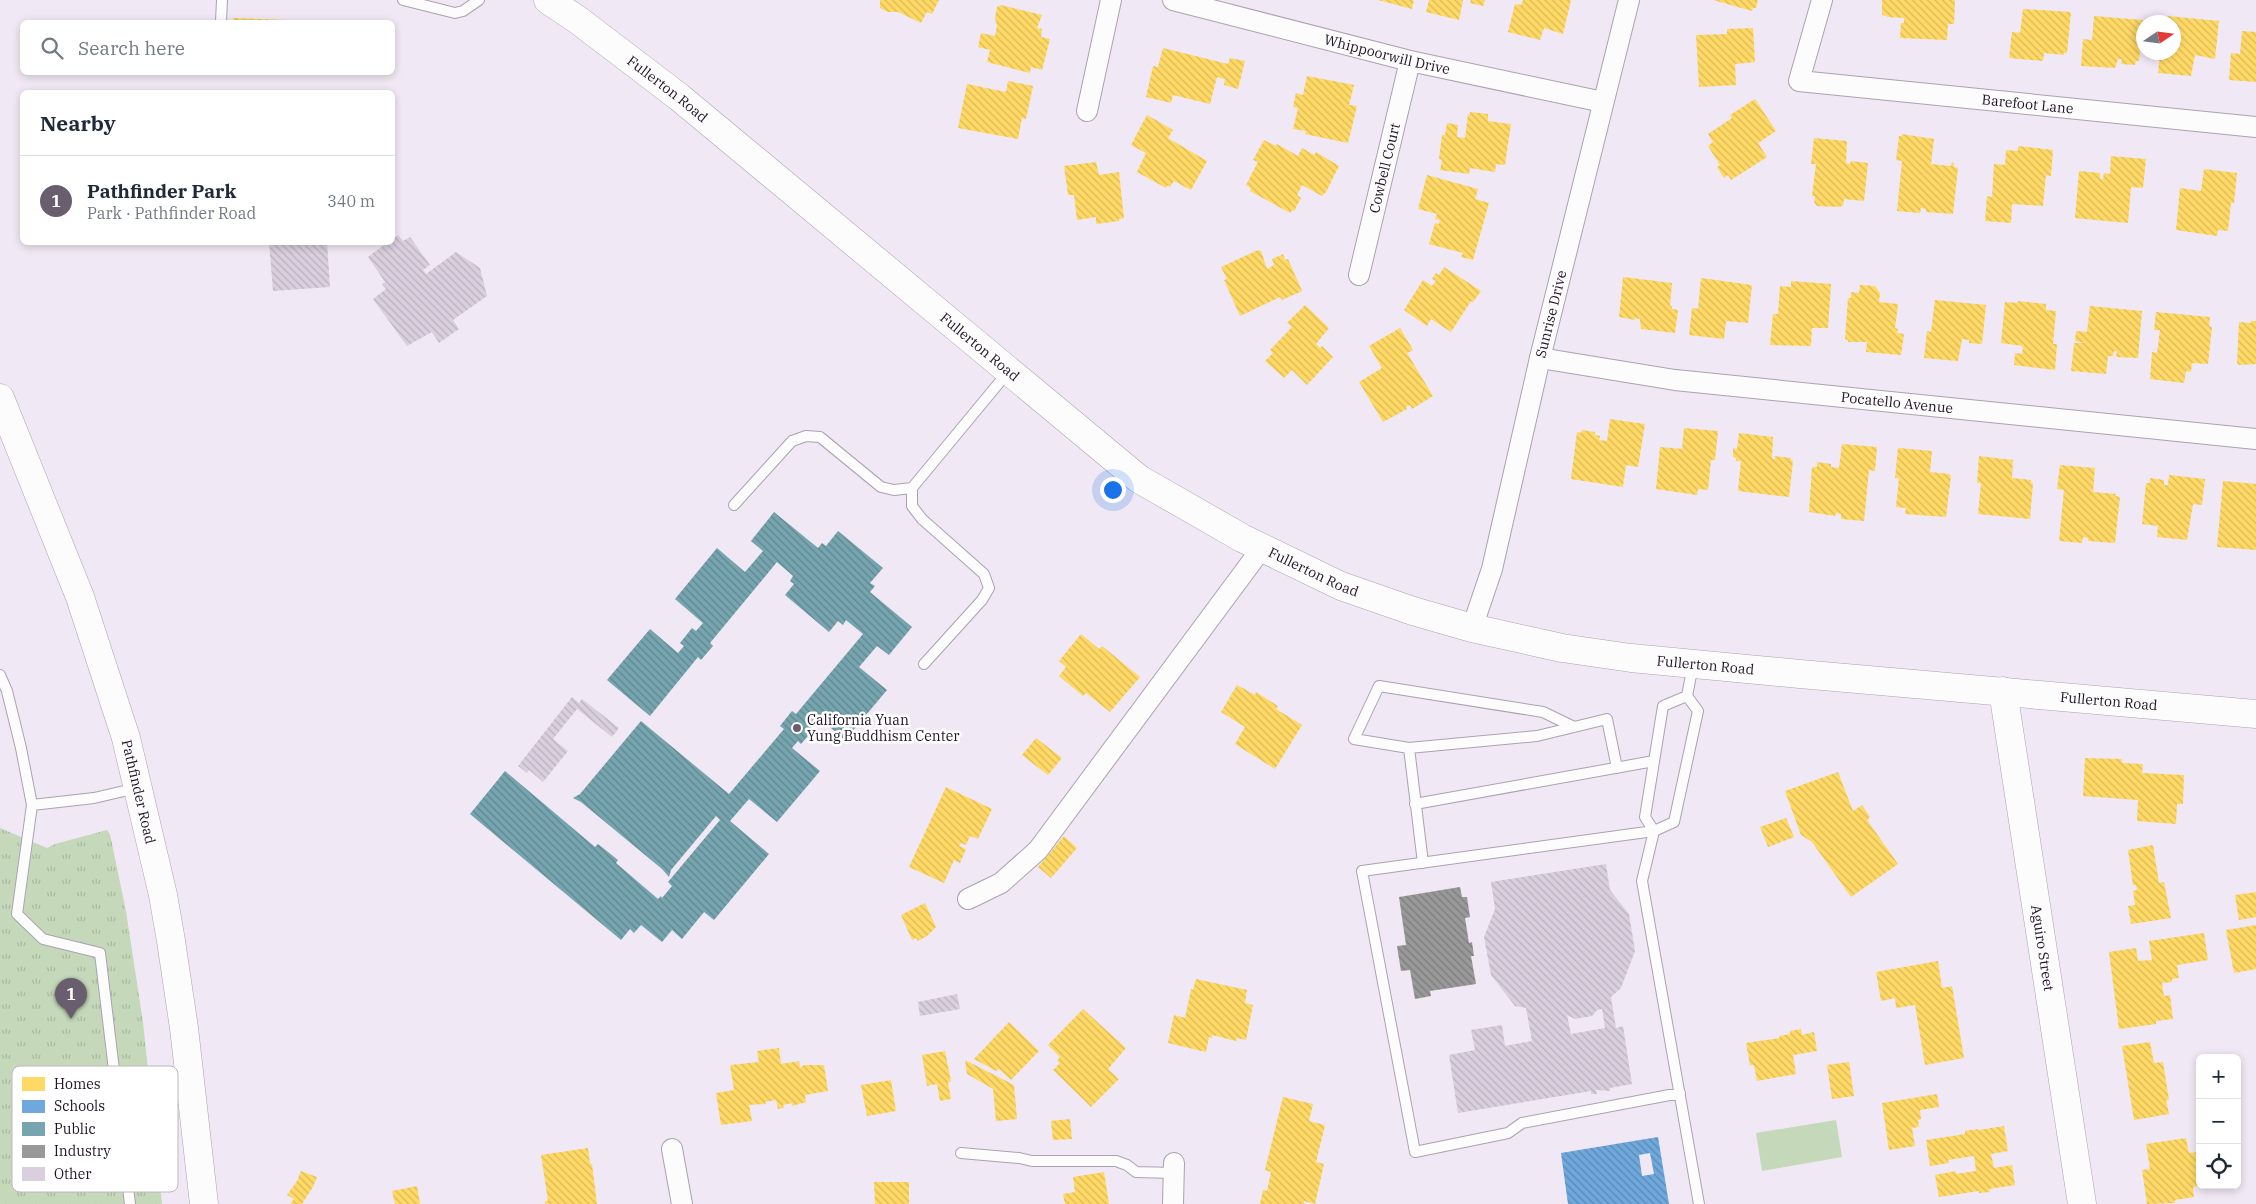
<!DOCTYPE html>
<meta charset="utf-8">
<style>
:root{--surface:#fff;--page:#f6f6f7;--text:#1f2937;--muted:#747a83;--line:#e0e1e3;--accent:#695e6e}
body{margin:0;font-family:"IBM Plex Serif",serif;background:var(--page);color:var(--text)}
.controls{position:absolute;right:15px;bottom:15px;display:grid;overflow:hidden;border-radius:8px;box-shadow:0 2px 8px #0003}
.controls button{width:45px;height:45px;display:grid;place-items:center;padding:0;border:0;border-bottom:1px solid var(--line);background:var(--surface);color:var(--text);font:25px sans-serif}
.compass{position:absolute;left:2136px;top:15px;width:45px;height:45px;border-radius:50%;background:var(--surface);box-shadow:0 2px 8px #0003;rotate:77deg}
.you{position:absolute;left:1112px;top:489px;width:18px;height:18px;margin:-12px;border:4px solid #fff;border-radius:50%;background:#1a73e8;box-shadow:0 0 0 8px #1a73e833}
.badge{display:grid;place-items:center;width:32px;height:32px;border-radius:50%;background:var(--accent);color:#fff;font-size:16px;font-weight:700}
.pin{position:absolute;translate:-50% -41px;filter:drop-shadow(0 1px 2px #0008)}
.pin::after{content:'';position:absolute;top:26px;width:18px;height:15px;background:inherit;clip-path:polygon(0 0,100% 0,50% 100%)}
.list{margin:0;padding:0;list-style:none}
h2{display:flex;justify-content:space-between;align-items:center;height:65px;margin:0;padding:0 20px;font-size:21px}
h2 small{font-size:16px;font-weight:400;color:var(--muted)}
.list li{display:grid;grid-template-columns:32px 1fr auto;gap:15px;align-items:center;box-sizing:border-box;height:90px;padding:0 20px;border-top:1px solid var(--line)}
.list b{display:block;font-size:19px;white-space:nowrap}
.list p{margin:0;font-size:16px;white-space:nowrap;color:var(--muted)}
.list em{font-size:16px;font-style:normal;color:var(--muted)}
.icon{flex:none;width:28px;height:28px;fill:none;stroke:currentColor;stroke-width:2;stroke-linecap:round;stroke-linejoin:round}
.map{position:relative;flex:none;width:2256px;height:1204px;overflow:hidden}
.search{position:absolute;background:var(--surface);box-shadow:0 2px 8px #0003;left:20px;top:20px;width:375px;height:55px;display:flex;align-items:center;gap:12px;box-sizing:border-box;padding:0 18px;border-radius:8px;color:var(--muted);font-size:19px}
.panel{position:absolute;background:var(--surface);box-shadow:0 2px 8px #0003;left:20px;top:90px;width:375px;height:155px;border-radius:8px}
.map>svg:first-child{display:block}
.grass{fill:#c5d9ba}
.park{fill:url(#park-tufts)}
.homes{fill:url(#homes-back-hatch)}
.schools{fill:url(#schools-back-hatch);fill-rule:evenodd}
.public{fill:url(#public-back-hatch)}
.industry{fill:url(#industry-back-hatch)}
.building{fill:url(#building-back-hatch);fill-rule:evenodd}
.lines{fill:none;stroke-linecap:round;stroke-linejoin:round}
.lane-casing{stroke:#aba2b0;stroke-width:12}
.street-casing{stroke:#aba2b0;stroke-width:22}
.secondary-casing{stroke:#aba2b0;stroke-width:29}
.primary-casing{stroke:#aba2b0;stroke-width:29}
.lane{stroke:#fdfcfd;stroke-width:10}
.street{stroke:#fdfcfd;stroke-width:20}
.secondary{stroke:#fdfcfd;stroke-width:28}
.primary{stroke:#fdfcfd;stroke-width:28}
.poi-dot{fill:#695e6e;stroke:#fff;stroke-width:2}
.labels{text-anchor:middle;stroke-width:5;stroke-linejoin:round;paint-order:stroke}
.street-label{font-size:14px;fill:#211426;stroke:#fff}
.poi-label{font-size:14px;fill:#211426;stroke:#fff;text-anchor:start}
.key{fill:#fff;stroke:#bcb8be;stroke-width:1}
.key-label{font-size:14px;fill:#211426}
</style>
<div class="map">
<svg width="2256" height="1204" viewBox="0 0 2256 1204">
<defs>
<pattern id="park-tufts" width="24" height="20" patternUnits="userSpaceOnUse" patternTransform="scale(1.25)"><rect width="24" height="20" fill="#c5d9ba"/><path d="M3 7l-1-3M5 7V3M7 7l1-3M15 17l-1-3M17 17v-4M19 17l1-3" fill="none" stroke="#a9b9a0"/></pattern>
<pattern id="homes-back-hatch" width="6" height="6" patternUnits="userSpaceOnUse" patternTransform="scale(1.25)"><rect width="6" height="6" fill="#ffd966"/><path d="M-1 5l2 2M0 0l6 6M5-1l2 2" fill="none" stroke="#dab958"/></pattern>
<pattern id="schools-back-hatch" width="6" height="6" patternUnits="userSpaceOnUse" patternTransform="scale(1.25)"><rect width="6" height="6" fill="#6fa8dc"/><path d="M-1 5l2 2M0 0l6 6M5-1l2 2" fill="none" stroke="#5b88b2"/></pattern>
<pattern id="public-back-hatch" width="6" height="6" patternUnits="userSpaceOnUse" patternTransform="scale(1.25)"><rect width="6" height="6" fill="#76a5af"/><path d="M-1 5l2 2M0 0l6 6M5-1l2 2" fill="none" stroke="#60858e"/></pattern>
<pattern id="industry-back-hatch" width="6" height="6" patternUnits="userSpaceOnUse" patternTransform="scale(1.25)"><rect width="6" height="6" fill="#999"/><path d="M-1 5l2 2M0 0l6 6M5-1l2 2" fill="none" stroke="#7c7c7d"/></pattern>
<pattern id="building-back-hatch" width="6" height="6" patternUnits="userSpaceOnUse" patternTransform="scale(1.25)"><rect width="6" height="6" fill="#d9cfde"/><path d="M-1 5l2 2M0 0l6 6M5-1l2 2" fill="none" stroke="#bab1be"/></pattern>
</defs>
<rect width="100%" height="100%" fill="#f0e8f4"/>
<path class="grass" d="M1836,1120l6,37 -80,14 -6,-38z"/>
<path class="park" d="M0,828l47,20 8,-4 52,-14 3,4 16,77 17,111 19,182h-162z"/>
<path class="homes" d="M880,0h59l-7,14 -5,-2 -6,11 -23,-11h-10l-8,-4z
M1378,0h36l-2,9z
M1429,0h34l-4,20 -33,-8z
M1471,0h14l-2,6 -13,-3z
M1523,0h48l-8,34 -19,-6 -4,12 -32,-8 7,-28 6,1z
M1713,0h45l-2,8h-3l-1,3z
M1882,0h73l-1,24h-6l-1,16 -47,-2 1,-15h3v-5l-17,-1v-1l-5,-1z
M1001,5l41,10 -5,13 5,1 -1,8 9,2 -8,31 -11,-3 -1,6 -43,-11 3,-12 -12,-3 3,-14 14,3 2,-10 -2,-8 2,-11z
M2023,9l48,3 -4,41h-4l1,2 -20,-2 -1,8 -34,-3 3,-26 8,1z
M2094,16l49,4 -4,41h-3l-1,4 -14,-1 1,-5h-4l-3,9 -34,-2 2,-27 9,1z
M2168,16l51,5 -4,38 -20,-4 -4,21 -33,-3 2,-21h14v-30h-7z
M233,18l85,3v1h-85z
M1753,28l2,34 -20,2 1,21 -37,2 -3,-52 31,-1v-5z
M2242,31l14,1v50l-27,-2 2,-27 9,1z
M1163,48l65,16 2,-6 15,3 -7,28 -14,-4 1,-6 -8,-2 -7,27 -37,-9 -2,8 -25,-6 7,-31 5,1z
M1307,76l47,9 -5,20 8,1 -9,37 -43,-9 1,-3 -13,-2 5,-21 -5,-1 3,-14 7,2z
M1008,81l25,5 -7,33 -4,-1 -4,21 -60,-11 9,-44 39,8z
M1755,99l21,32 -18,12 9,14 -36,23 -3,-5 -4,3 -7,-11 3,-2 -12,-19 5,-4 -5,-8 24,-16 -2,-3z
M1470,112l18,2v7l23,3 -6,41 -9,-1 -1,8 -25,-4 -1,6 -29,-4 2,-10 -3,-1 3,-24h3l2,-12 11,2 -1,12 8,1 3,-24 2,1z
M1147,115l26,15 -5,8 39,23 -16,29 -17,-9 -4,6 -2,-2 -2,3 -29,-16 9,-19 -15,-8z
M1902,134l32,5 -3,25 20,2 1,-4 2,1v4l4,1 -5,46 -27,-2v-3l-5,-1 -1,5 -23,-2 5,-50 -6,-1 3,-24h3z
M1814,138l33,3 -1,22 4,1 1,-3 17,2 -4,38 -20,-2 -1,6 -3,2 -23,-1 -3,-4 1,-6h-3l4,-32h-5z
M1264,140l12,6 1,-2 21,12 4,-8 12,7 2,-3 23,14 -13,26 -4,4 -20,-11 -5,10 4,3 -7,13 -2,-1 -2,3 -40,-22 1,-3 -5,-3 12,-23 -5,-2z
M2018,146l35,4 -2,26 -5,-1 -3,31 -31,-2 -1,19 -26,-2 2,-25 5,1 2,-33 11,1 1,-15 12,1z
M2111,156l35,3 -3,29 -12,-1 -3,36 -53,-5 4,-47 21,2v6h3l1,-6 6,1z
M1096,162l3,13 20,-3 5,46 -5,1v2l-23,3v-7l-19,3 -3,-25h-6l-4,-29z
M2204,169l33,4 -3,30h-3l-3,28 -10,-1 -1,6 -41,-6 4,-42 21,3z
M1427,175l51,14 -3,10 14,4 -16,57 -12,-3 2,-4 -34,-9 6,-21 4,1 1,-4 -5,-1 2,-5 -19,-5z
M1258,250l3,1 6,18 7,-4 -2,-6 11,-5 2,6 3,-1 14,32 -20,9 -2,-3 -40,19 -16,-36 3,-1 -6,-12z
M1444,267l37,24 -8,11 -2,-1 -20,31 -20,-13 -4,7 -23,-16 19,-30 9,6 4,-5 -4,-2 4,-6 3,2z
M1623,277l49,6 -2,23h2v3l6,1 -3,23 -34,-4 -1,-10 -5,-1v2l-16,-3z
M1701,278l51,7 -4,38 -22,-2 -2,18 -35,-4 3,-27 6,1z
M1791,281l40,3 -3,44h-16l-1,18 -41,-1 3,-31h5l2,-28 11,1z
M1860,285l15,1 5,7 -1,9 19,2 -3,24 3,1 -1,4 7,1 -3,21 -35,-3 1,-10h-19v-2l-3,-1 3,-41h3v-6l8,1z
M1935,300l51,5 -4,39 -13,-1v-3l-7,-1 -4,22 -34,-3 3,-27 4,1z
M2018,301l28,3v6l10,1 -3,33h4l-2,26 -41,-5 1,-12 7,1 1,-8 -22,-3 4,-41 13,1z
M1305,305l24,23 -13,16 4,4 2,-2 11,11 -26,28 -15,-15 -8,8 -19,-17 8,-8 -3,-3 22,-23 -5,-4z
M2090,306l52,5 -4,47 -22,-1 1,-6h-3l-1,5h-5l-2,18 -35,-3 3,-28h11l-10,-2 1,-10 11,1z
M2156,312l54,5 -1,9 3,1 -4,37 -16,-1 -1,9 -5,-1 -2,12 -34,-4 2,-27 5,1 3,-23h-6z
M2251,321h5v43l-17,1 -2,-2 2,-41 12,1z
M1400,328l13,22 -6,3 26,43 -21,13 -2,-4 -4,2 1,2 -24,13 -24,-40 23,-14 -13,-22z
M1610,419l35,5 -7,43 -12,-2 -3,22 -52,-8 6,-47 4,1 1,-3 13,2v3l5,1 -1,4 8,1z
M1684,428l34,3 -3,29h-4l-3,30 -10,-1 -1,6 -41,-6 4,-42 22,2z
M1739,433l34,4 -1,22h3v-3l16,2v2l2,1 -4,36 -51,-6 3,-30h-5v-3l-3,-1v-9l4,1z
M1842,444l35,3 -2,24 -6,-1 -5,51 -23,-2v-5l-5,-1 -1,3 -26,-4 3,-45h5v-5l14,2v3l8,1z
M1898,448l34,3 -2,21 19,2 2,2 -5,41 -41,-3 1,-6 -10,-1 3,-29h-4z
M1979,456l34,4 -1,18 19,2v3h2l-3,36 -52,-5 3,-31h-4z
M2060,465l35,3 -2,24 23,2 -1,2 5,1 -5,46 -27,-2v-3l-5,-1 -1,6 -23,-2 5,-51 -7,-1z
M2169,475l36,4 -3,26 -9,-1 -6,36 -30,-3 1,-11 -16,-2 4,-41h4v-5l14,2v5h4z
M2223,481l33,3v66l-39,-3z
M1081,634l18,15 3,-3 38,31 -30,35 -24,-19 -3,3 -24,-20 7,-9 -7,-6z
M1237,685l18,10 1,-3 22,14 -2,3 26,16 -27,44 -40,-25 10,-17 -24,-15z
M1036,738l26,20 -14,17 -26,-20z
M2085,758l37,1v4l21,1 -1,9 42,2 -1,29h-6l-1,20 -39,-3 1,-21 -55,-4z
M1838,772l15,39 9,-6 8,12 -3,3 31,44 -47,33 -39,-55 -11,-7 -16,-44z
M946,787l46,22 -14,30 -8,-3 -4,9 -5,-2 -2,3 7,3 -6,14 -6,-3 -10,23 -35,-16z
M1786,818l8,19 -26,10 -8,-20z
M1064,836l13,12 -26,30 -13,-11z
M2153,845l6,38 5,-1 7,36 -40,6 -3,-18 7,-1 -2,-14 4,-1 -1,-5h-3l-5,-35z
M2256,892v25l-17,3 -4,-25z
M925,903l11,24 -9,9 -9,5 -2,-3 -4,2 -11,-25z
M2256,925v44l-22,4 -8,-43z
M2204,933l4,27 -31,5 2,13 -7,1v3l-10,1 2,13 6,-1 3,24 -17,2v3l-37,5 -10,-77 27,-4 2,13 14,-1 -3,-19z
M1938,961l4,27 10,-2 12,72 -39,7 -10,-60 -19,3 -1,-10 -14,3 -5,-29z
M1196,979l51,11 -2,13 8,2 -7,35 -9,-2 -1,3 -24,-6v3l-3,-1 -3,15 -38,-9 6,-28 11,3 6,-29 2,1z
M1083,1009l43,39 -18,21 11,10 -28,28 -38,-37 7,-7 -3,-2 3,-4 -12,-12z
M1009,1022l30,29 -28,29 -12,-11 -3,2 -22,-12z
M1801,1029l1,6 12,-3 3,19 -24,4 3,19 -39,7 -3,-16h-4l-4,-22 34,-5 -1,-2 11,-2v-3z
M2150,1042l4,21 9,-1 6,38h-3l3,14 -35,6 -12,-74z
M779,1048l2,16 18,-3 1,7 4,-3h20l4,26 -23,4 1,7 -14,4v-3l-9,2 1,3 -6,1 -2,-9 -11,2 1,2 -17,1 3,16 -31,4 -5,-32 18,-3 -4,-25 29,-3 -2,-11z
M945,1051l6,31h-3l3,17 -11,2 -3,-17 -10,2 -5,-31z
M965,1060l49,25 3,34 -21,2 -3,-32 -26,-15z
M1849,1062l5,34 -22,3 -5,-34z
M891,1080l5,31 -29,5 -6,-31z
M1937,1094l2,13 -19,3 1,9 -3,1 1,7 -7,1 3,18 -26,4 -7,-47z
M1283,1097l30,7 -4,17 16,4 -9,37 8,2 -9,40 -11,-3v3h-44l3,-14 4,1 4,-19 -6,-2z
M1070,1119l2,20 -19,1 -2,-19z
M2004,1126l4,25 -17,3 3,14 18,-3 3,20 -26,4 1,3 -11,1v-2l-40,6 -4,-22 21,-4v3l20,-3 -2,-15 -26,4 1,3 -19,3 -4,-26 39,-6v-3l13,-2 1,3v-2z
M2186,1138l3,15 10,-1 1,6v27l-7,2 1,10 -19,3v3l-28,1 -5,-34 8,-1 -4,-25z
M588,1148l2,16h2l5,40h-52v-3h3l-7,-46z
M301,1171l16,6 -4,10 -11,17h-12l4,-5 -7,-4 10,-14z
M1104,1172l5,32h-44l-2,-10 12,-2 -2,-15z
M874,1182h35v22h-34z
M417,1186l3,18h-25l-3,-13z"/>
<path class="schools" d="M1658,1137l11,67h-101l-7,-51zM1650,1153l4,21 -12,2 -3,-21z"/>
<path class="public" d="M774,512l44,36 4,-5 4,3 12,-15 45,37 -13,15 5,3 -5,6 42,35 -23,28 -12,-9 -18,21 28,23 -42,50 -27,-23 -8,9 3,4 -12,14 -3,-3 -6,7 28,23 -43,51 -28,-23 -19,22 39,33 -55,66 -10,-8 -22,27 -10,-9 -10,12 -21,-17 -7,8 -4,-4 -9,11 -151,-126 35,-43 90,76 3,-3 20,16 -2,3 42,36 3,-3 1,2 10,-12 -4,-4 52,-62 -4,-4 -45,54 -2,7 -7,-8 -81,-67 -8,-4 7,-4 61,-73 88,73 55,-65 -4,-3 12,-15 4,3 67,-80 -17,-14 -3,5 -5,-4 -9,11 -44,-37 9,-11 -4,-3 3,-5 -16,-14 -67,81 3,3 -12,14 -3,-3 -48,59 -43,-36 43,-51 28,24 6,-7 -4,-3 12,-15 4,3 7,-8 -28,-24 42,-51 28,24 18,-21 -12,-10z"/>
<path class="industry" d="M1460,887l2,10h5l3,20 -5,1 4,25 3,-1 2,14h-3l5,28 -46,7 1,5 -16,3 -5,-29 -9,1 -4,-25 9,-1 -7,-48z"/>
<path class="building" d="M398,235l5,6 7,-4 20,28 -7,5 3,4 30,-22 24,16 7,28 -34,24 6,9 -20,14 -7,-11 -25,14 -34,-47 13,-10 -4,-5 3,-2 -17,-25 20,-15h4v-3z
M269,242h58l3,45 -57,4z
M572,697l7,6 3,-4 37,29 -7,9 -35,-28 -24,30 15,12 -25,31 -14,-12 -2,3 -9,-7z
M1606,864l4,26 19,24 6,37 -14,37 -10,9 5,31 7,-2 9,58 -22,4v3l-14,-1 1,4h-6v-3l-133,22 -9,-58 26,-5 -4,-20 31,-5 3,21 27,-5 -6,-33 -11,-2 -24,-31 -7,-38 11,-28 -4,-27zM1602,1009l3,19 -34,6 -4,-19 8,4 17,-3 5,-6z
M957,994l3,15 -40,7 -2,-14z"/>
<g class="lines">
<defs>
<path id="lane" d="M403,0l52,13 8,-2 16,-11
M221,22l1,-22
M734,505l58,-64 14,-5 14,1 61,50 13,3 18,-2
M924,664l58,-64 7,-12 -5,-14 -62,-55 -10,-13v-18l96,-116
M0,675l7,16 14,57 11,57 -15,109 26,25 57,14 30,251
M1687,696l-24,10 -18,111 9,14 20,-9 24,-111 -11,-15 6,-31
M1572,726l-29,-14 -164,-26 -25,53 55,9 128,-12 70,-17 10,49
M1409,748l14,115
M1415,804l239,-43
M32,805l62,-7 43,-10
M1680,1093l-158,30 -14,10 -93,19 -53,-281 292,-40 -12,50 57,323
M961,1153l58,5 13,3h84l11,4 9,7 38,1"/>
<g id="street">
<path id="s1" d="M1173,0l237,61 193,41"/>
<path id="s2" d="M1822,0l-23,81 457,46"/>
<path d="M1087,111l24,-111"/>
<path id="s3" d="M1359,275l51,-214"/>
<path id="s4" d="M1540,358l135,22 581,59"/>
<path id="s5" d="M1472,628l20,-59 48,-211 89,-358"/>
<path d="M968,899l33,-16 37,-33 224,-302"/>
<path d="M672,1149l10,55"/>
<path d="M1173,1204l1,-41"/>
</g>
<g id="secondary">
<path id="s6" d="M2003,691l79,513"/>
</g>
<g id="primary">
<path id="s7" d="M548,0l30,20 101,77 460,382 103,59 99,48 72,25 59,17 90,20 69,10 169,16 456,40"/>
<path id="s8" d="M0,398l80,199 46,141 37,157 8,46 13,87 20,176"/>
</g>
</defs>
<use href="#lane" class="lane-casing"/>
<use href="#street" class="street-casing"/>
<use href="#secondary" class="secondary-casing"/>
<use href="#primary" class="primary-casing"/>
<use href="#lane" class="lane"/>
<use href="#street" class="street"/>
<use href="#secondary" class="secondary"/>
<use href="#primary" class="primary"/>
</g>
<circle class="poi-dot" cx="797" cy="728" r="5"/>
<g class="labels">
<g class="street-label">
<text dy="5" stroke="none"><textPath href="#s1" startOffset="221">Whippoorwill Drive</textPath></text>
<text dy="5" stroke="none"><textPath href="#s7" startOffset="149">Fullerton Road</textPath></text>
<text dy="5" stroke="none"><textPath href="#s2" startOffset="314">Barefoot Lane</textPath></text>
<text dy="5" stroke="none"><textPath href="#s3" startOffset="110">Cowbell Court</textPath></text>
<text dy="5" stroke="none"><textPath href="#s5" startOffset="324">Sunrise Drive</textPath></text>
<text dy="5" stroke="none"><textPath href="#s7" startOffset="554">Fullerton Road</textPath></text>
<text dy="5" stroke="none"><textPath href="#s4" startOffset="360">Pocatello Avenue</textPath></text>
<text dy="5" stroke="none"><textPath href="#s7" startOffset="959">Fullerton Road</textPath></text>
<text dy="5" stroke="none"><textPath href="#s7" startOffset="1364">Fullerton Road</textPath></text>
<text dy="5" stroke="none"><textPath href="#s7" startOffset="1769">Fullerton Road</textPath></text>
<text dy="5" stroke="none"><textPath href="#s8" startOffset="418">Pathfinder Road</textPath></text>
<text dy="5" stroke="none"><textPath href="#s6" startOffset="260">Aguiro Street</textPath></text>
</g>
<g class="poi-label">
<text x="807" y="725">California Yuan<tspan x="807" dy="16">Yung Buddhism Center</tspan></text>
</g>
</g>
<rect x="12" y="1066" width="166" height="126" rx="8" class="key"/>
<rect x="22" y="1077" width="23" height="14" fill="#ffd966"/>
<rect x="22" y="1100" width="23" height="13" fill="#6fa8dc"/>
<rect x="22" y="1122" width="23" height="14" fill="#76a5af"/>
<rect x="22" y="1145" width="23" height="13" fill="#999"/>
<rect x="22" y="1167" width="23" height="14" fill="#d9cfde"/>
<g class="key-label">
<text x="54" y="1089">Homes</text>
<text x="54" y="1111">Schools</text>
<text x="54" y="1134">Public</text>
<text x="54" y="1156">Industry</text>
<text x="54" y="1179">Other</text>
</g>
</svg>
<div class="controls">
<button>+</button>
<button>−</button>
<button><svg class="icon" aria-label="locate" viewBox="0 0 24 24"><circle cx="12" cy="12" r="6"/><path d="M12 2v4M12 18v4M2 12h4M18 12h4"/></svg></button>
</div>
<svg class="compass" viewBox="-18 -18 36 36"><path d="M0-13l5 13h-10z" fill="#e53935"/><path d="M0 13l5-13h-10z" fill="#747a83"/></svg>
<div class="you"></div>
<div class="pin badge" style="left:71px;top:1019px">1</div>
<div class="search"><svg class="icon" aria-label="search" viewBox="0 0 24 24"><circle cx="10" cy="10" r="6"/><path d="M15 15l6 6"/></svg>Search here</div>
<section class="panel">
<h2>Nearby<small></small></h2>
<ul class="list">
<li><span class="badge">1</span><div><b>Pathfinder Park</b><p>Park · Pathfinder Road</p></div><em>340 m</em></li>
</ul>
</section>
</div>
